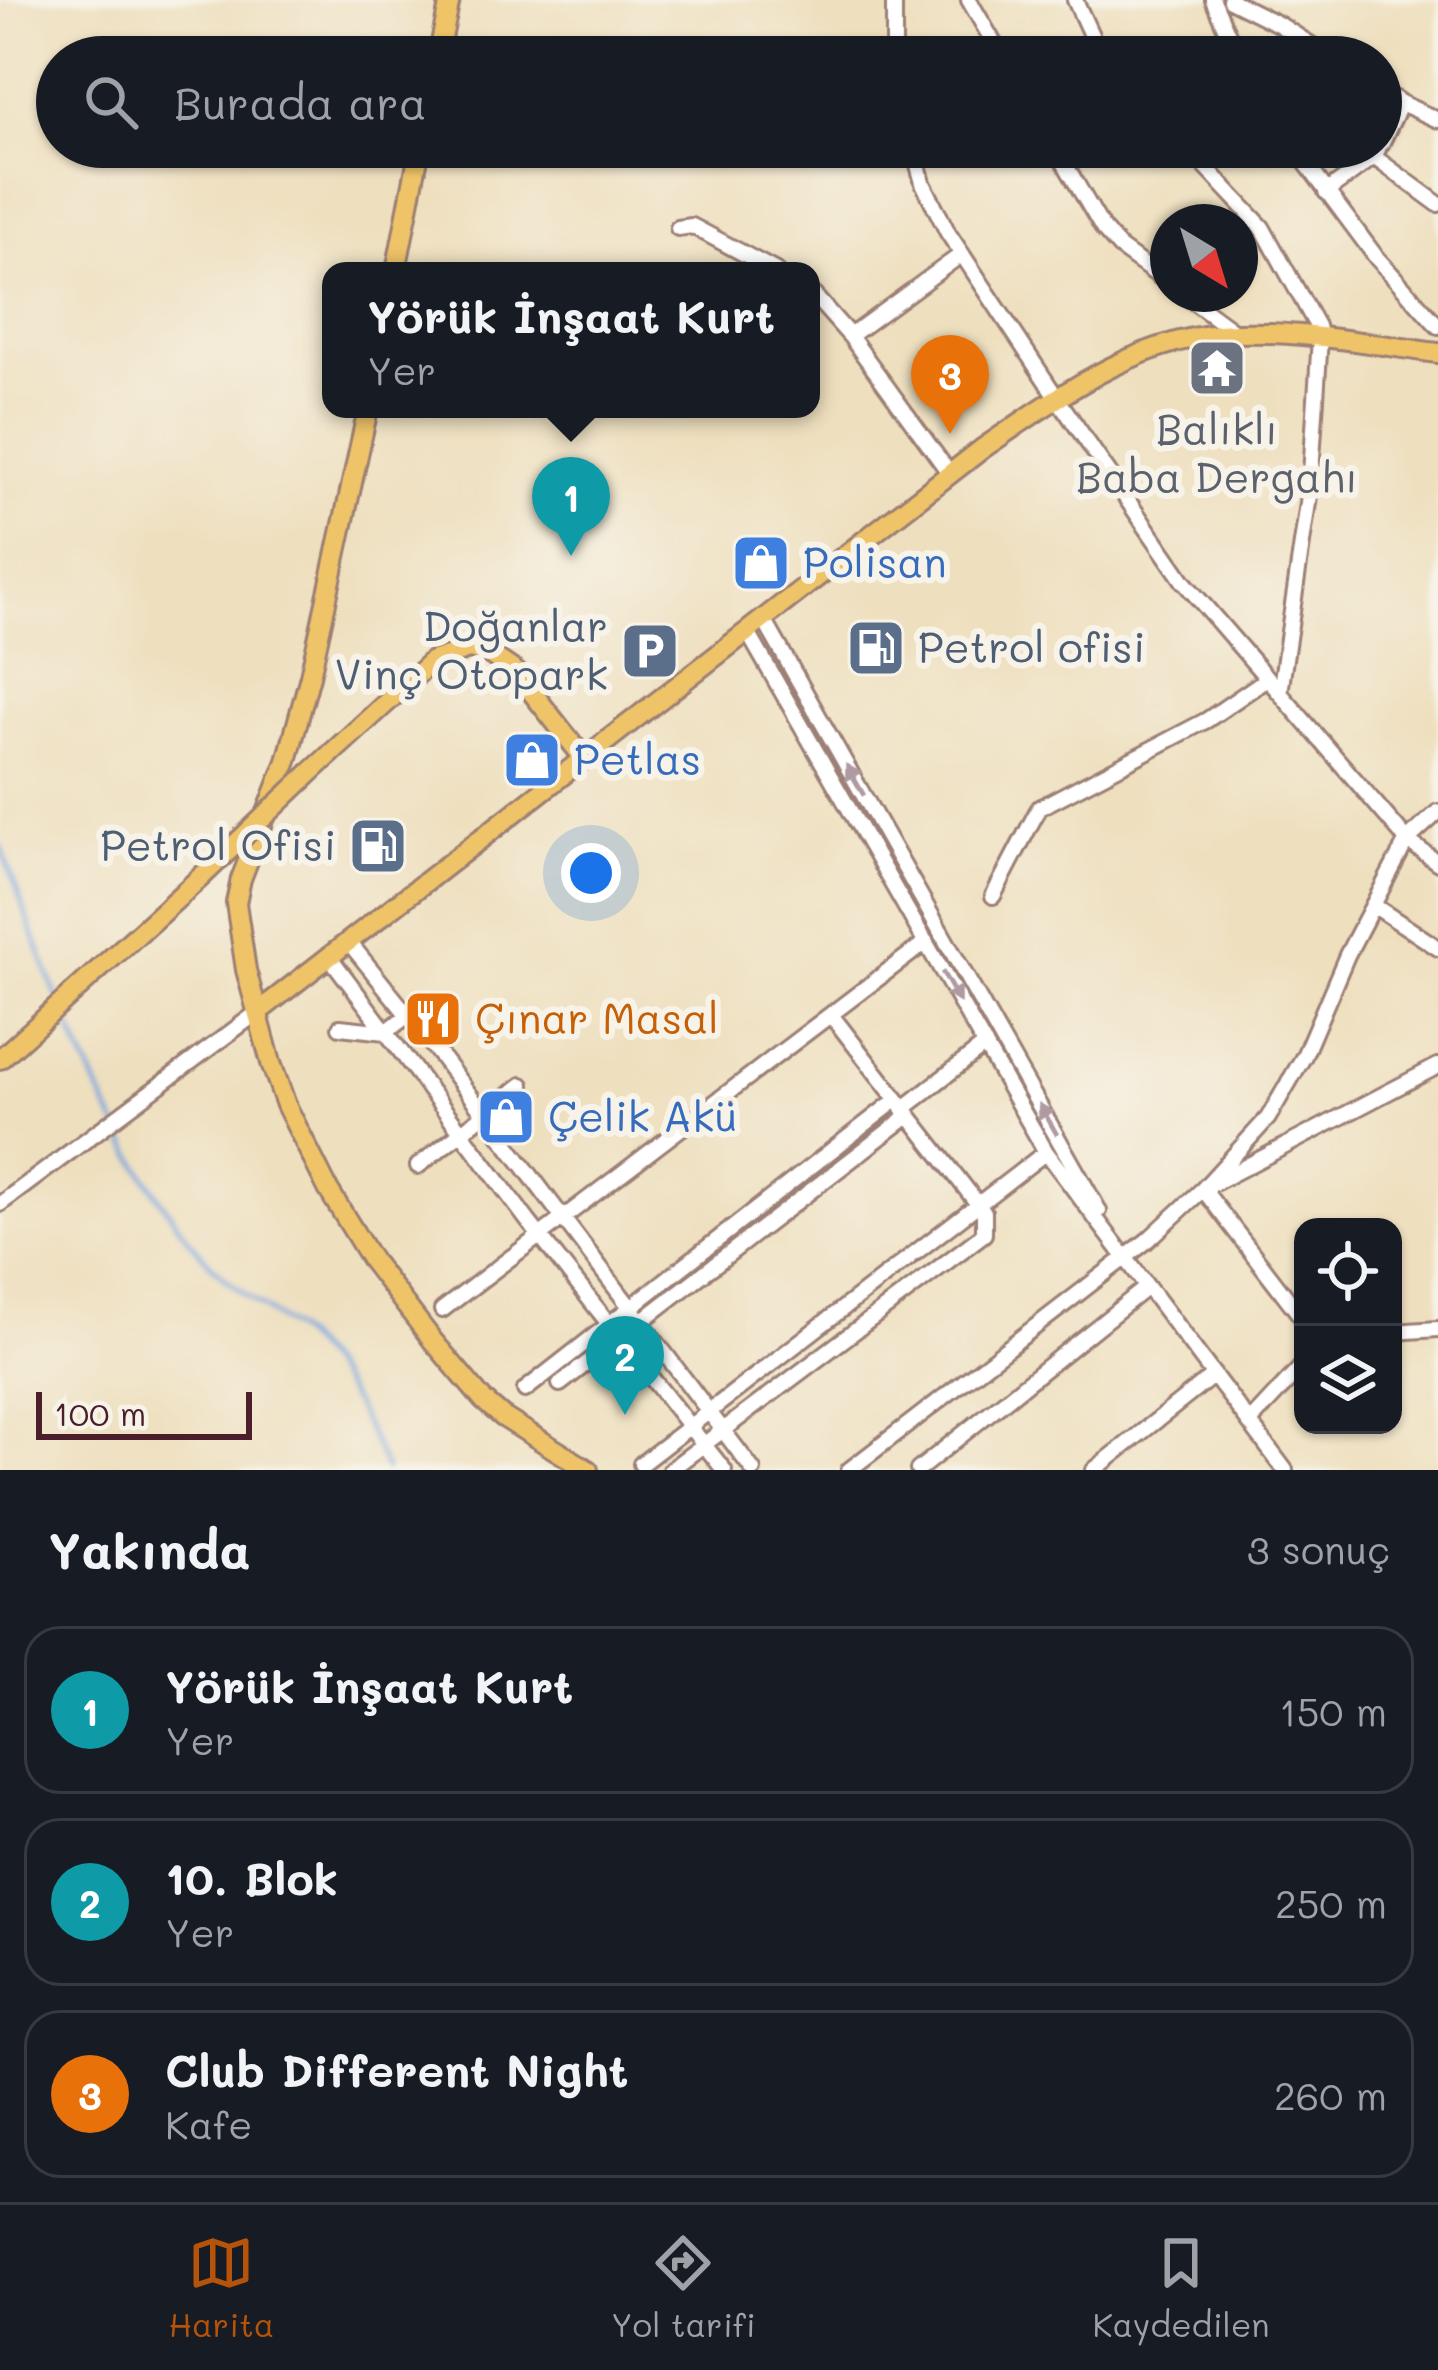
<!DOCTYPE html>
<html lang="tr">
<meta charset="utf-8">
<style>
:root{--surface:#171b24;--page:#20242c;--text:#f1f3f6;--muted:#9ea1a6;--line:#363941;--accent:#b45309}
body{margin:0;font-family:Mali,sans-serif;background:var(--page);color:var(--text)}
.controls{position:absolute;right:36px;bottom:36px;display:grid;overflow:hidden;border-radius:24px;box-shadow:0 3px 9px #0004}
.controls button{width:108px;height:108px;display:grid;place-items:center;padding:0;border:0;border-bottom:3px solid var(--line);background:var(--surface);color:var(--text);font:60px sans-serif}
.compass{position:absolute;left:1150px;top:204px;width:108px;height:108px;border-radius:50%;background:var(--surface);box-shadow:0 3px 9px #0004;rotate:142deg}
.scale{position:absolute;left:36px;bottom:30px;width:216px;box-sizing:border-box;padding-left:12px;border:6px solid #4a1f2b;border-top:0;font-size:33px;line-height:42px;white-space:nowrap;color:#4a1f2b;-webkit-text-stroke:9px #f7f3e8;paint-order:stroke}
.you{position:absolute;left:591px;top:873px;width:42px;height:42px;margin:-30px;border:9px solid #fff;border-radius:50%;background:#1a73e8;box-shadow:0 0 0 18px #1a73e833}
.badge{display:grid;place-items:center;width:78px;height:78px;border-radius:50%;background:var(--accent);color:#fff;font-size:39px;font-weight:700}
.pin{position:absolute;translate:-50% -99px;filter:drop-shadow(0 3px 6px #0008)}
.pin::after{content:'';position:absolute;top:63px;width:42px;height:36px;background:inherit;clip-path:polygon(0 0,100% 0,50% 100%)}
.popup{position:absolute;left:322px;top:262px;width:498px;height:156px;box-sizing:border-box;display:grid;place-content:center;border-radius:24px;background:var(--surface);filter:drop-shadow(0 3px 9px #0005);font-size:39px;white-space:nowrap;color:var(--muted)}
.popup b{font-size:45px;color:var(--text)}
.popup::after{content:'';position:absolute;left:50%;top:100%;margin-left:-24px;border:24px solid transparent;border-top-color:var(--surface)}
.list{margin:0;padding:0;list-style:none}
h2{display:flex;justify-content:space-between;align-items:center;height:156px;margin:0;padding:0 48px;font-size:51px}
h2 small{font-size:39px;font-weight:400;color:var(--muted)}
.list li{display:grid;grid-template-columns:78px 1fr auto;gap:36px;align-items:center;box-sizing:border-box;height:168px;margin:0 24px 24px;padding:0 24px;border:3px solid var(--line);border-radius:36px}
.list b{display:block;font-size:45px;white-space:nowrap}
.list p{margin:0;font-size:39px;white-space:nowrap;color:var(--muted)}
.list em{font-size:39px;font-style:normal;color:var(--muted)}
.icon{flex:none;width:66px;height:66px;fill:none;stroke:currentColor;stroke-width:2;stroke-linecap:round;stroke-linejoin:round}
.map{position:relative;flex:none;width:1438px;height:1470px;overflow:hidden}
.search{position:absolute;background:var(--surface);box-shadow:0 3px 9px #0004;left:36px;right:36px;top:36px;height:132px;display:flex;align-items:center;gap:30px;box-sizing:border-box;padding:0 42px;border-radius:66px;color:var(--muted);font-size:45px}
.sheet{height:732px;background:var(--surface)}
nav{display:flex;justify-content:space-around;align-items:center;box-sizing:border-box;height:168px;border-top:3px solid var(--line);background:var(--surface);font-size:33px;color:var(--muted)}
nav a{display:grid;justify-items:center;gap:6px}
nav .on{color:var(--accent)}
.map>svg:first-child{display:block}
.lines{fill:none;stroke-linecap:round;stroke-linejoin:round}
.stream{stroke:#73a4de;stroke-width:4.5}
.minor-casing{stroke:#9c7f74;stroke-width:20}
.major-casing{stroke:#9c7f74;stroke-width:24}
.minor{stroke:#fff;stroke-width:14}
.major{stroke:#efc469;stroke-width:18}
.major-bridge-casing{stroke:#9c7f74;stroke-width:24;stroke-linecap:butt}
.major-bridge{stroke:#efc469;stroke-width:18}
.oneway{fill:#ae9aa0}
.labels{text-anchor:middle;stroke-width:12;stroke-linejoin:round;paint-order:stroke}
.worship-label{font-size:42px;fill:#5b616d;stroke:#f7f3e8}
.shop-label{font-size:42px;fill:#366cbe;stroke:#f7f3e8;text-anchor:start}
.service-label{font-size:42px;fill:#4e5e75;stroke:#f7f3e8;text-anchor:end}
.food-label{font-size:42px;fill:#c56008;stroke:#f7f3e8;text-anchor:start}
</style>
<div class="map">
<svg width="1438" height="1470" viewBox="0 0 1438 1470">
<rect width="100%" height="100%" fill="#f7f3e8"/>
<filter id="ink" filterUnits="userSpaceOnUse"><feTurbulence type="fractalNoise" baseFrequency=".00833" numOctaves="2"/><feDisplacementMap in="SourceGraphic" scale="24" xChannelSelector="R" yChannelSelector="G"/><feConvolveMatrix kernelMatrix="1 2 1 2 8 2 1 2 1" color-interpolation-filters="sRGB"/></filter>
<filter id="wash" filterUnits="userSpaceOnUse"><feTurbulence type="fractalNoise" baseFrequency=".004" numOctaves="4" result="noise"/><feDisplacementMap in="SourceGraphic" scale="48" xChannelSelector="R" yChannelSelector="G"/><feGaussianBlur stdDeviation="2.7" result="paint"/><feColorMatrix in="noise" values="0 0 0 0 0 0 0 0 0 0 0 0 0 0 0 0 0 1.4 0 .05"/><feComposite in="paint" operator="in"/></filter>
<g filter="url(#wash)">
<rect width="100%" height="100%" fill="#eedfbe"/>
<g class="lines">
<path class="stream" d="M0,845l57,152
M62,1008c36,86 80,177 141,248 27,32 61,50 93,76 43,35 68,88 90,138"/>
</g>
</g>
<g filter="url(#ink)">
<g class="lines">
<defs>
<path id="minor" d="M969,0l33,57
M1075,0l26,57
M1213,0l25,57
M1230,0l50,25 50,32
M894,57v-57
M1381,90l20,13 37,17
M1381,144l20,-41
M913,147l10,36 25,50 109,165 127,184 223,258 31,23
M1055,147l48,82 17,19 48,35
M1187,147l75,80 55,99 3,12 -10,151 -30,204
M1294,147l82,110 62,69
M1374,157l64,47
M1326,192l48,-35 5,-10
M678,228l14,-2 84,45
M811,292l39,44 100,138
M1183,294l53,39
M850,336l112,-82
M763,618l336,593
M747,631l299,521 239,318
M993,896l46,-88 168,-88 61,-42
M1373,905l65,43
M348,941l91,113 314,416
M329,956l199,265 196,249
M340,1027l46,5 22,-17
M903,1109l82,-64
M418,1166l104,-81
M0,1204l258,-192
M442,1310l484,-368
M1303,1319l-100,-130 235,-123
M1393,1332l45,-3
M560,1384l348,-268
M525,1390l371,-290
M1250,1422l53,-57
M641,1464l405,-312
M670,1470l314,-236v-22l-152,-196
M849,1470l299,-230 55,-51 65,-71 36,-62 43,-101 60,-115 31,-28
M918,1470l229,-183
M1094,1470l120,-95"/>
<path id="major" d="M438,57l12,-57
M396,271l24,-124
M368,409l-58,267 -23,85 -46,118 -5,24 10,67 25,93 15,42 42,84 44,72 61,80 50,59 20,17 85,53
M311,772l121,-111 37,-12 19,4 28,19 67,85
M258,1012l724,-563c76,-52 160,-115 255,-116 67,-2 135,11 201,20
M0,1059l202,-183"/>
</defs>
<use href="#minor" class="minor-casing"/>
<use href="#major" class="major-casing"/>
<use href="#minor" class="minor"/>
<use href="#major" class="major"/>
<defs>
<path id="major-bridge" d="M202,876l109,-104"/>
</defs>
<use href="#major-bridge" class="major-bridge-casing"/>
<use href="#major-bridge" class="major-bridge"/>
</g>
<defs><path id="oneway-solid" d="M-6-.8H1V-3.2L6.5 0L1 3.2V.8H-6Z" transform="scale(3)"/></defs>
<g class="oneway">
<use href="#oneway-solid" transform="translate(855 780) rotate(-120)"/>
<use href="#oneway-solid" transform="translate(951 987) rotate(60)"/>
<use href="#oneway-solid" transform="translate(1048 1119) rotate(-120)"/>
</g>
</g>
<defs>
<symbol id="temple-square" viewBox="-11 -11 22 22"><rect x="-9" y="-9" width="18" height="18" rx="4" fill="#6b7280" stroke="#f7f3e8"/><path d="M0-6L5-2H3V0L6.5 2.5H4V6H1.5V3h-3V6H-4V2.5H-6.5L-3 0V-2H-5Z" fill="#fff"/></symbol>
<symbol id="shop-square" viewBox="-11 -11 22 22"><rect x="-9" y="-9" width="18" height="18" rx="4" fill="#3f7fe0" stroke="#f7f3e8"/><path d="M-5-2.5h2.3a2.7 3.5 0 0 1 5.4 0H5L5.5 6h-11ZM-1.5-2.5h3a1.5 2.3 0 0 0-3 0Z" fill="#fff"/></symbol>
<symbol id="fuel-square" viewBox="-11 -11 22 22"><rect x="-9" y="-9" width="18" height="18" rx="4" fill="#5c6f8a" stroke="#f7f3e8"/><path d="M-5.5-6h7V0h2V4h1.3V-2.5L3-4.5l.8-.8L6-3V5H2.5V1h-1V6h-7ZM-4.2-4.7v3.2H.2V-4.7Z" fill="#fff"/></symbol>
<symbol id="parking-square" viewBox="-11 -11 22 22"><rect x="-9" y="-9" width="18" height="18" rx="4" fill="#5c6f8a" stroke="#f7f3e8"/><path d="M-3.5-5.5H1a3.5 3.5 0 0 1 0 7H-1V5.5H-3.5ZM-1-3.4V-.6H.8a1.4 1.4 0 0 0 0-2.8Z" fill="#fff"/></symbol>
<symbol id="restaurant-square" viewBox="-11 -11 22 22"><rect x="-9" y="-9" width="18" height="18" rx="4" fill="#e8710a" stroke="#f7f3e8"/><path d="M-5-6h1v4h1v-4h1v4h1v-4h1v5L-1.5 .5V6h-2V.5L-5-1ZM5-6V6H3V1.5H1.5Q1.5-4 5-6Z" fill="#fff"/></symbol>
</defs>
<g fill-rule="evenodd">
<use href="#temple-square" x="1184" y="335" width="66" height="66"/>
<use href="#shop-square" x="728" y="530" width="66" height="66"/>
<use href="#fuel-square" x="843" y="615" width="66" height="66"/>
<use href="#parking-square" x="617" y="618" width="66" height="66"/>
<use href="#shop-square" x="499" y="727" width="66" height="66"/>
<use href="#fuel-square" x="345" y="813" width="66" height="66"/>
<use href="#restaurant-square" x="400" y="986" width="66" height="66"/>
<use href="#shop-square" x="473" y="1084" width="66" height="66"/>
</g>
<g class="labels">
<g class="worship-label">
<text x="1217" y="445">Balıklı<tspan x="1217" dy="48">Baba Dergahı</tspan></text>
</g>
<g class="shop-label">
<text x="803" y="578">Polisan</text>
<text x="574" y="775">Petlas</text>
<text x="548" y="1132">Çelik Akü</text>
</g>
<g class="service-label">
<text x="608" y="642">Doğanlar<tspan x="608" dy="48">Vinç Otopark</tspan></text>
<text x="918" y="663" text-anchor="start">Petrol ofisi</text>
<text x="336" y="861">Petrol Ofisi</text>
</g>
<g class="food-label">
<text x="475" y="1034">Çınar Masal</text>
</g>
</g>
</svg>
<div class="controls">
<button><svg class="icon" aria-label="locate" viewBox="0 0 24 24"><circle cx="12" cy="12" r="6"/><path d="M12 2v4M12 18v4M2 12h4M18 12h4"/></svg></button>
<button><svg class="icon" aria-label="layers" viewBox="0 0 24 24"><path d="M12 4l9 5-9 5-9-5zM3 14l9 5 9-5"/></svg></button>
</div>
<svg class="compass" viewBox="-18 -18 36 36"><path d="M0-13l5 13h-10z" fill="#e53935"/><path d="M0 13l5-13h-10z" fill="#9ea1a6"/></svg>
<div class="scale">100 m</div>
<div class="you"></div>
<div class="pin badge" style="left:571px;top:556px;background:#0f9aa8">1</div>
<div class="popup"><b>Yörük İnşaat Kurt</b>Yer</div>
<div class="pin badge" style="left:625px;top:1415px;background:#0f9aa8">2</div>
<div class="pin badge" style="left:950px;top:434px;background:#e8710a">3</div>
<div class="search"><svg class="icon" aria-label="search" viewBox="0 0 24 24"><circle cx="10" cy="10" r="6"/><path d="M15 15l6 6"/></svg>Burada ara</div>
</div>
<section class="sheet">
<h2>Yakında<small>3 sonuç</small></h2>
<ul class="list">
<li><span class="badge" style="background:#0f9aa8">1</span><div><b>Yörük İnşaat Kurt</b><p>Yer</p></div><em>150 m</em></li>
<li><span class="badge" style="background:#0f9aa8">2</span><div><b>10. Blok</b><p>Yer</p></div><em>250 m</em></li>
<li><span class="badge" style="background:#e8710a">3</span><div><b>Club Different Night</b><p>Kafe</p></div><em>260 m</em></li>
</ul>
</section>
<nav>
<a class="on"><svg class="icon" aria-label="map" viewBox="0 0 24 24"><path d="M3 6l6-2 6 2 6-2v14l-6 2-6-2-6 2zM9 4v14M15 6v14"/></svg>Harita</a>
<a><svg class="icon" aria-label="directions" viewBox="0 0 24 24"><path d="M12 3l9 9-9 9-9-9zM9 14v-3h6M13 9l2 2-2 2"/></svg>Yol tarifi</a>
<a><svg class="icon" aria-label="saved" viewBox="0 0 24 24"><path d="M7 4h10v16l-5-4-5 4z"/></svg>Kaydedilen</a>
</nav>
